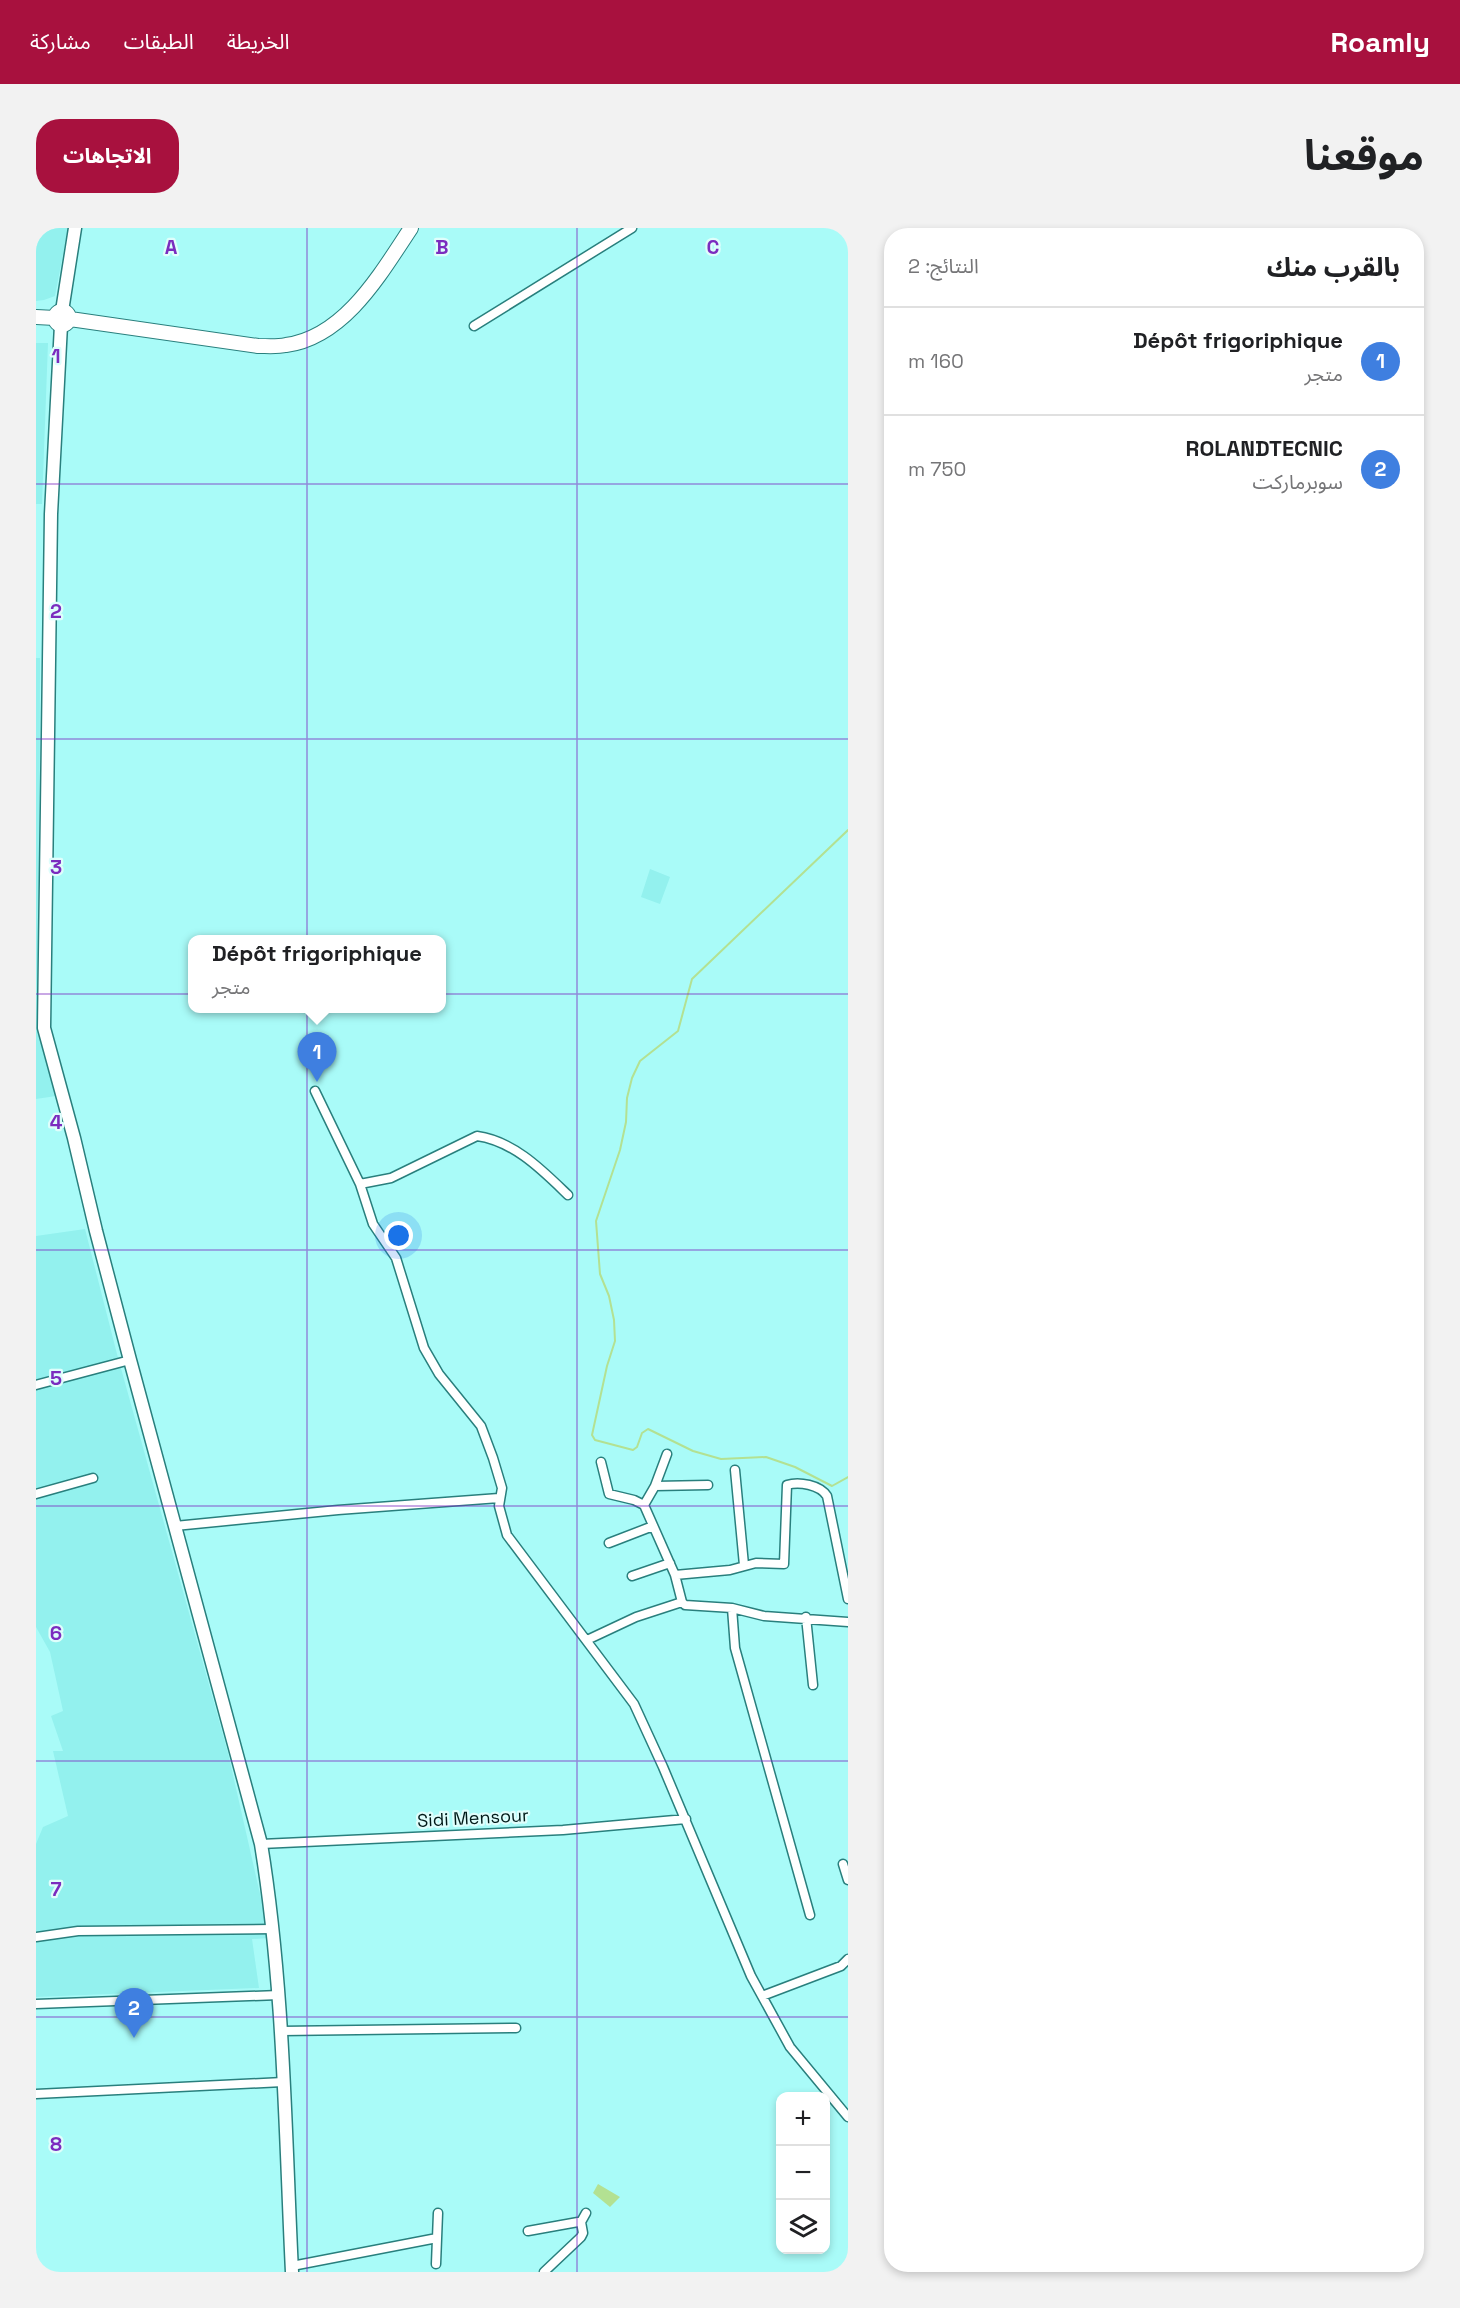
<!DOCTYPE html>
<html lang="ar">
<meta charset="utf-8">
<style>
:root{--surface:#fff;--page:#f2f2f2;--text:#202124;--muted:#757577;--line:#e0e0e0;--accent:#a8113e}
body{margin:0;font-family:"Space Grotesk","Noto Sans Arabic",sans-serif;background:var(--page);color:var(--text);direction:rtl}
.controls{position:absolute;right:18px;bottom:18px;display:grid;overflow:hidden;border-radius:12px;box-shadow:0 3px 9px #0003}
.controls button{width:54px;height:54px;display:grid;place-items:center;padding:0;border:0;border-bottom:2px solid var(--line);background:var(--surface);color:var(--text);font:30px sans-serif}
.you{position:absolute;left:363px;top:1008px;width:21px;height:21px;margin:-15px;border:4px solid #fff;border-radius:50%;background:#1a73e8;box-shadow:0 0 0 9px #1a73e833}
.badge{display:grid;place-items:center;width:39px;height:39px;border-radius:50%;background:var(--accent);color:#fff;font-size:20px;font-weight:700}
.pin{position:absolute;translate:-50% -50px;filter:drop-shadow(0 2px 3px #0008)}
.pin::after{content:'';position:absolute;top:32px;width:21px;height:18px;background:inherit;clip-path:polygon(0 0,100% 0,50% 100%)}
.popup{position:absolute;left:152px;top:707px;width:258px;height:78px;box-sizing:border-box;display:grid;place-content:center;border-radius:12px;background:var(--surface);filter:drop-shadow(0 2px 4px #0005);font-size:20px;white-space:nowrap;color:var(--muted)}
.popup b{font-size:22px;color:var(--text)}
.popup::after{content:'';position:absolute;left:50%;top:100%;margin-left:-12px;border:12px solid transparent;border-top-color:var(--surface)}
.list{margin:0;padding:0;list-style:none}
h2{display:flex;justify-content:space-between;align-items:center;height:78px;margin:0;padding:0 24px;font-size:26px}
h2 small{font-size:20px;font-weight:400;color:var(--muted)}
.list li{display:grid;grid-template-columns:39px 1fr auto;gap:18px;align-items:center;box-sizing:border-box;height:108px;padding:0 24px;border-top:2px solid var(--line)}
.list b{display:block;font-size:22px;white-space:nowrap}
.list p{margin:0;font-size:20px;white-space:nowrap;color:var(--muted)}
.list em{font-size:20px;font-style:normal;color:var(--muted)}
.icon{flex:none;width:33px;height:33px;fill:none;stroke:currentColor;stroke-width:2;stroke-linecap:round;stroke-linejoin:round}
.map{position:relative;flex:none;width:812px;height:2044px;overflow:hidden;direction:ltr;border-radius:24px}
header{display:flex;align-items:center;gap:36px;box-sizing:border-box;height:84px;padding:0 30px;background:var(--accent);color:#fff}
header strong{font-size:28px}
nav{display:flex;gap:33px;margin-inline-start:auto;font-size:21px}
.intro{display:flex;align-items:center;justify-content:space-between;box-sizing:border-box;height:144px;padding:0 36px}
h1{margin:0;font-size:42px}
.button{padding:15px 27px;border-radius:24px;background:var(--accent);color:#fff;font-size:21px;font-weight:700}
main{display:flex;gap:36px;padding:0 36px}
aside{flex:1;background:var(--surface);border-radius:24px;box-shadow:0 3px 9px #0003}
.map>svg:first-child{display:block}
.built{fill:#93f1ee}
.water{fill:#b3e192}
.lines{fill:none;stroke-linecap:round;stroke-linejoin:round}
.stream{stroke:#b3e192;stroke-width:2}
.minor-casing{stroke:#297f7d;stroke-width:11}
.secondary-casing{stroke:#297f7d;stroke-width:15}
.primary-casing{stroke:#297f7d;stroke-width:16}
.minor{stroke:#fff;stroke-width:8}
.secondary{stroke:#fff;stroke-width:12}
.primary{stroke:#fff;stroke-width:14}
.grid{fill:none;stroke:#7b2cbf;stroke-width:1.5;stroke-opacity:0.55}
.labels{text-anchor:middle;stroke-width:4.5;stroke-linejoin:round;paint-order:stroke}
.street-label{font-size:18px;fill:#011a19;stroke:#dffefc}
.grid-label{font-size:20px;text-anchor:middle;font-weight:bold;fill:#7b2cbf;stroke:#dffefc;stroke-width:4.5;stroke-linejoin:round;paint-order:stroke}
</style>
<header>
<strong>Roamly</strong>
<nav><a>الخريطة</a><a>الطبقات</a><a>مشاركة</a></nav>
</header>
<div class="intro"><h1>موقعنا</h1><a class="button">الاتجاهات</a></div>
<main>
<aside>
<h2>بالقرب منك<small>النتائج: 2</small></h2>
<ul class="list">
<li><span class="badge" style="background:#3f7fe0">1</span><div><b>Dépôt frigoriphique</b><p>متجر</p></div><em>160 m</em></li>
<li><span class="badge" style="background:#3f7fe0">2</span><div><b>ROLANDTECNIC</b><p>سوبرماركت</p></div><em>750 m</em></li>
</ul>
</aside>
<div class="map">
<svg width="812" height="2044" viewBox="0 0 812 2044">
<rect width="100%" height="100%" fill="#a9fbf8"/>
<path class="built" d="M0,0h32l-13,68 -11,4 -8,1z
M0,115h12l-6,161h-6z
M0,430h4l-1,367 17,71 -20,3z
M614,641l20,8 -10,27 -19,-7z
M49,1001l32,125 111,399 42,185 -18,1 7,49 -223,9v-153l7,-17 25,-11 -15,-65h10l-12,-35 12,-5 -13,-59 -14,-25v-391z"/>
<path class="water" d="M562,1956l22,13 -10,10 -17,-14z"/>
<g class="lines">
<path class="stream" d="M812,602l-156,149 -14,52 -38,30 -8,17 -5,20 -1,24 -6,28 -24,71 4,53 9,22 5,24 1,21 -8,25 -15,69 3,5 38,10 4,-3 5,-14 6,-4 45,22 28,8 45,-2 29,10 37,19 16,-9"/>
<defs>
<path id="minor" d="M438,98l158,-98
M279,863l45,93 13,40 23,34 28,90 15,26 42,52 12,32 9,30 -3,18 8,29 127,169 29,63 88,209 39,71 58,70
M324,956l31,-6 86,-42c37,5 66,35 91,59
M0,1157l94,-25
M565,1234l8,32 25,6 10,5 31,70 7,27 3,3 47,3 32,8 84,6
M699,1242l9,95
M619,1258l53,-1
M0,1266l57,-16
M608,1277l11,-19 12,-32
M139,1298l163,-16 161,-12
M573,1315l44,-17
M639,1347l55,-5 26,-7 28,1 3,-79c12,-4 33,0 40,11l21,103
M596,1348l38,-13
M696,1380l3,40 75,267
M770,1389l7,68
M551,1412l49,-23 46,-15
M225,1616l302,-14 123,-11
M807,1636l5,16
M0,1709l42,-6 195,-2
M726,1768l79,-30 7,-7
M0,1776l243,-9
M245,1803l235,-3
M0,1866l247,-12
M545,1994l5,-9
M492,2003l50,-9h3l2,11 -2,4 -37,35
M400,2036l2,-51
M256,2038l145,-28"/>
<path id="secondary" d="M26,83l13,-83
M25,97l-10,189 -7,514 30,110 22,93 34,129 131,484c23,141 24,285 31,428"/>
<path id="primary" d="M19 90a7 7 0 1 1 14 0a7 7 0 1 1-14 0Z
M0,89l19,1
M34,91l188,27c9,0 19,1 28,-1 59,-8 95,-72 125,-117"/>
</defs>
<use href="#minor" class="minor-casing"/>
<use href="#secondary" class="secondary-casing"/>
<use href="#primary" class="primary-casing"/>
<use href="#minor" class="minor"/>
<use href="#secondary" class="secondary"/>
<use href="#primary" class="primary"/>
</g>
<path class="grid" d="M271,0v2044M541,0v2044M0,256h812M0,511h812M0,766h812M0,1022h812M0,1278h812M0,1533h812M0,1789h812"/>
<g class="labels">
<g class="street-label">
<text transform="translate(437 1590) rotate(-3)" y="6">Sidi Mensour</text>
</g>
</g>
<g class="grid-label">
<text x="135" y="26">A</text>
<text x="406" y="26">B</text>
<text x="677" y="26">C</text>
<text x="20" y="135">1</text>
<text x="20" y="390">2</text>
<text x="20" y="646">3</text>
<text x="20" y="901">4</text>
<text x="20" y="1157">5</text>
<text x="20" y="1412">6</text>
<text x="20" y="1668">7</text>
<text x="20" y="1923">8</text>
</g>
</svg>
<div class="controls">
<button>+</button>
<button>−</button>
<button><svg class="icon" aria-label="layers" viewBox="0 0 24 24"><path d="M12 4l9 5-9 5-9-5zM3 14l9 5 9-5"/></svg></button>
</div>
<div class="you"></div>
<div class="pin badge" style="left:281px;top:854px;background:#3f7fe0">1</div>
<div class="popup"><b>Dépôt frigoriphique</b>متجر</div>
<div class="pin badge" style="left:98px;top:1810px;background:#3f7fe0">2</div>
</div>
</main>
